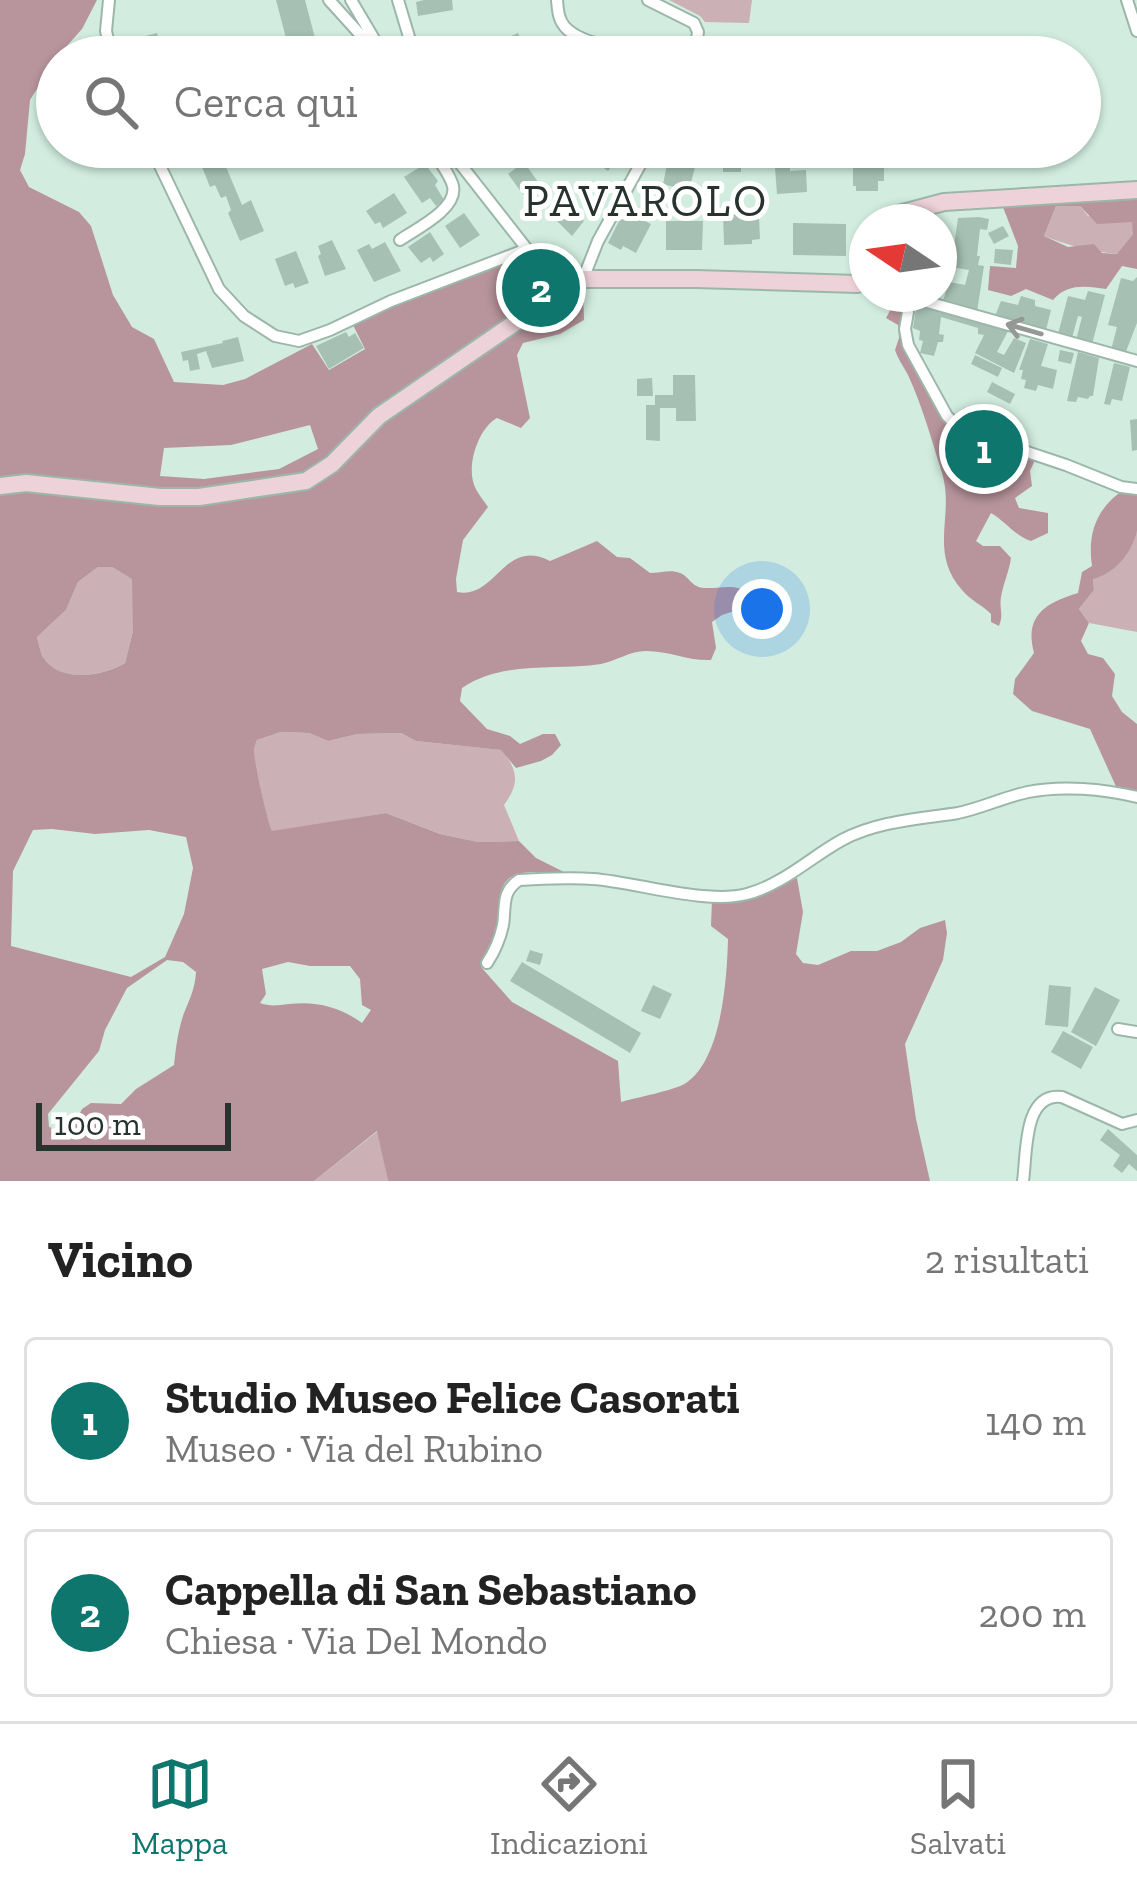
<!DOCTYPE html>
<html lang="it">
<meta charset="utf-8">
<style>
:root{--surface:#fff;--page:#f6f6f6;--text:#222;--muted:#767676;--line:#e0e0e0;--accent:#0f766e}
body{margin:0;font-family:"Zilla Slab",serif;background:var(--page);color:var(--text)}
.compass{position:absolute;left:849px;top:204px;width:108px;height:108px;border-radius:50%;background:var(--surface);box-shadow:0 3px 9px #0004;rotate:283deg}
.scale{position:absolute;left:36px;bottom:30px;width:195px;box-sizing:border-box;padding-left:12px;border:6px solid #28332e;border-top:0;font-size:33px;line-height:42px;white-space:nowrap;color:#28332e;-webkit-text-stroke:9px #fff;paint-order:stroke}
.you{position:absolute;left:762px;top:609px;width:42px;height:42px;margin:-30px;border:9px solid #fff;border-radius:50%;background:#1a73e8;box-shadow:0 0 0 18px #1a73e833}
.badge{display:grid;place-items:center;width:78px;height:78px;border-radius:50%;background:var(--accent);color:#fff;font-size:39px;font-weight:700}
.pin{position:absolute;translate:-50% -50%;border:6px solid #fff;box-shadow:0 3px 12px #0006}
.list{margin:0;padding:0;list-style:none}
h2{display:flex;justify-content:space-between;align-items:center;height:156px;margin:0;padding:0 48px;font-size:51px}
h2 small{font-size:39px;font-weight:400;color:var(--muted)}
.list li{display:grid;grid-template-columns:78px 1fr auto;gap:36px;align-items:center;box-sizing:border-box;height:168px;margin:0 24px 24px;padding:0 24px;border:3px solid var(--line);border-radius:12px}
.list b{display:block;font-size:45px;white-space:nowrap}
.list p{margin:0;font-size:39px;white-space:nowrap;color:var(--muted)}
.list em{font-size:39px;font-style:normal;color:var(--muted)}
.icon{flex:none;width:66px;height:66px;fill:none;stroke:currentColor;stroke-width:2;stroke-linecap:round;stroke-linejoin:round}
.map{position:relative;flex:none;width:1137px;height:1181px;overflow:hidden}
.search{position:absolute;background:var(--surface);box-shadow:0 3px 9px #0004;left:36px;right:36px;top:36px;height:132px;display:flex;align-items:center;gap:30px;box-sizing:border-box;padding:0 42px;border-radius:66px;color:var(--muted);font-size:45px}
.sheet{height:540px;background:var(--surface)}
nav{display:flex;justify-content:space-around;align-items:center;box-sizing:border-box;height:168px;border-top:3px solid var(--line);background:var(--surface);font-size:33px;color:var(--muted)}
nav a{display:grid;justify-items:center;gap:6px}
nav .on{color:var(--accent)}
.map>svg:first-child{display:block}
.green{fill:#cbb1b6}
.forest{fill:#b8959d;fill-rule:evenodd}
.building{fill:#a6c1b4}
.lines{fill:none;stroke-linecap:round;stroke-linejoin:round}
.street-casing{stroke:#9cb7aa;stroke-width:14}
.secondary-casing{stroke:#9cb7aa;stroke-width:20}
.street{stroke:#fff;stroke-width:10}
.secondary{stroke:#eed2da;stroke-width:16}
.oneway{stroke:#949996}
.labels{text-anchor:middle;stroke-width:10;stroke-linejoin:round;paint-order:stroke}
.quarter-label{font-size:45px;letter-spacing:3px;fill:#28332e;stroke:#fff}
</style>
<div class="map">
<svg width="1137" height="1181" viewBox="0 0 1137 1181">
<rect width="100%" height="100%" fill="#d2ede0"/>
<path class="green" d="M669,0h83l-3,23 -44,-1 -5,-6z
M1056,206h24l8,10 45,6v12l-15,20c-27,-2 -51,-9 -74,-18z
M1137,531v101l-48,-9 -10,-14 15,-19 -1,-11 38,-34z
M98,567h14l21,12v52l-8,32c-23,13 -65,21 -82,-6 -2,-3 -5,-16 -6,-20l29,-27 12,-28z
M281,732l28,1 19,8 30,-7 43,-1 15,8 86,9c16,21 18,33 2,55l15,36 -41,1 -38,-8 -54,-21 -114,19c-4,-9 -19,-73 -19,-82 1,-4 3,-7 4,-10z
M378,1131l10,50h-74z"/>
<path class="forest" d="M0,0h97l-15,29 -25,28 -27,43 -5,54 -5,16 9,17 50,25 12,14 22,69 19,32 22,12 20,43 49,3 22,-6 67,-35 17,26 36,-21 -13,-26 172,-72 40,34 -259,193 -107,17 -198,-16zM310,425l8,24 -39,20 -75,10 -44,-3 4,-28 67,-3z
M1137,193v76l-15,-3 -16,23c-19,-3 -39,-6 -53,11l-27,-11 -15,7 -23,-6 2,-24 26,2 2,-22 -17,-44zM1056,206h24l17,18 35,-2 1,12 -16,20 -15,-1 -8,-9 -26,3 -24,-11z
M583,290l1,30 -24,14 -37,9 -6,12 13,63 -9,10 -24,-10c-18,10 -29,43 -24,63 2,10 10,18 15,26l-25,33 -7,39 1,13c39,8 47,-55 93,-31l47,-20 20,16 13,1 20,15c10,0 21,-4 30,0 10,4 11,14 24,15 20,1 30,-6 48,7l-5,12 -25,8 -10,7 4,26 -5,12c-24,1 -41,-9 -65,-9 -16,0 -30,10 -45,13 -47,7 -98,-4 -139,24l-2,13 27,28 23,7 10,8 23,-10h12l6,11 -9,10 -11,6 -25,7 -15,-18 -85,-9 -15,-8 -43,1 -30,7 -19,-8 -28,-1 -24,8c-1,3 -3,6 -3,10 -1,8 14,73 18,81l114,-18 54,21 38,8 41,-1 17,17 30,15c-14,0 -34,-3 -48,1 -22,6 -18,31 -21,49 -2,16 -11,29 -16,44l31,35 106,59 3,41c14,-4 55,-12 65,-19 36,-24 41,-105 42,-144l-17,-13 1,-27 35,1 50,-22 6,34 -7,42 7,9 15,2 33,-14h26l24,-9 19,-14 25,-8 2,13 -4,27 -38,84 11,75 14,62h-542l-11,-50 -63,50h-314v-687l26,-2 133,14h41l109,-17 29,-18 47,-48 190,-131zM98,567h14l20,12 1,52 -8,32c-22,13 -65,21 -82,-6 -2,-3 -5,-16 -6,-20l29,-27 12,-28zM52,829l43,5 54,-4 37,7 7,31 -9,46 -19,43 -34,20 -120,-31 2,-75 20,-41zM167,960l16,2 13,10c-1,17 -6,26 -12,41 -6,17 -8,34 -10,52l-38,24 -15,15 -30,-1 -9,6 -7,14 -16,7 -10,-3 -1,-13 51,-63 6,-21 22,-42zM288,962l22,4h40l10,13 2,26 9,5 -9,13c-22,-16 -45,-22 -73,-19 -12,1 -17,3 -29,-1l6,-9 -4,-25z
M897,298l8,15 -2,17 42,88 84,36 6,6 -5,11 2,15 -17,12 4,10 29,5v20l-17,8c-16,-5 -26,-20 -40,-28l-15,28 7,5h17l11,12c-2,14 -8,26 -10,39 -2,12 3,17 -2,29l-8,-4v-8c-9,-9 -21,-14 -29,-24 -34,-39 -7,-75 -20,-117 -10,-32 -20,-68 -34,-98 -5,-9 -10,-16 -13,-25l4,-12 -1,-13 -12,-7z
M1125,489l12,2c0,12 0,29 0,40 -5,21 -21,42 -44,48l1,11 -15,19 10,14 -8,18 7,13 15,4 12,16 -3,22 10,16 15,12v72l-19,-5 -28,-62 -58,-18 -19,-17 2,-15 19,-26c-10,-37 11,-50 44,-60l4,-21 10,-6c-5,-33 5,-59 33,-77z"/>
<path class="building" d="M276,0h29l15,57h-29z
M424,0h28l1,10 -35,6 -2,-14z
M157,33l4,14 17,-5 5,15h-35l-6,-20z
M518,33l11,24h-39l7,-3 -4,-10z
M196,147h28l5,12 -5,3 18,43 9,-5 13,31 -24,10 -12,-28 3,-3 -5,-14 -5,2 -6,-13 -5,2 -8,-20 -3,1 -2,-4 5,-2z
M487,147h27l-20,12z
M575,147h42l5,3 -14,21z
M723,147h34v21h-16v4h-18z
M673,157l23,6 -7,28 -26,-7 4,-19 4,1z
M524,162l19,27 -16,11 -19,-26z
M425,164l13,17 -3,4 9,15 -8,6 -6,-8 -8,5 -18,-26z
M853,166h31v15h-6v10h-22v-5h-3z
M790,167v4l16,-1 1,22 -30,2 -2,-26z
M394,193l13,20 -24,15 -3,-6 -5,2 -9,-13z
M562,195l19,15 -4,5 7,6 -12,15 -21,-21 4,-5 -3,-3z
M624,211l27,13 -15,29 -13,-7 -2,4 -13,-7z
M464,213l16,22 -20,13 -15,-22z
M743,214v4l16,-1 1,22 -8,1v4l-28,1 -1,-30z
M979,217l10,2 -2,11 -7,-1 -3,27h3l-2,9 6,1 -7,46 -34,-11 6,-19 16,3 4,-15 -18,-3 7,-49z
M666,221h37l-1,29h-36z
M793,223l53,1v32l-53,-1z
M1003,226l6,10 -15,8 -6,-11z
M430,232l14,22 -11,8 -3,-5 -9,6 -13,-16z
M332,240l14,29 -21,7 -7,-20 3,-2 -3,-8z
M385,242l16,29 -27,11 -17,-32 12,-6 3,5z
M995,249l18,1 -2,15 -17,-2z
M296,251l13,32 -14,5 -2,-5 -8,3 -10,-27z
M1137,277v46l-12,31 -14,-4 6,-23 -9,-2 13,-47 12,3z
M1088,291l17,4 -13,49 -16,-4 6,-23 -4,-1 -6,22 -14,-4 10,-38 17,4z
M1021,296l14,4v6l16,4 -5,20 -51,-14 6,-15 17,4z
M917,303l91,28 -11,21 7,3 10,-17 12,5 -12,30 -39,-20 9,-18 -6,-1v-6l-37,-11 -2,17 5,1 -1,7h-5l-4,14 -14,-3 3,-12 -4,-1 1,-9 -7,-3z
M346,332l3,5 6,-4 9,15 -35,21 -13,-23z
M238,337l6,24 -32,7 -6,-17 -9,3 3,15 -10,2 -2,-11 -5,1 -2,-9 42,-9 -1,-2z
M1030,339l18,5 -7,22 16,4 -4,19 -15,-4 -2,6 -12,-3 2,-8 -5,-1 2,-9h-4z
M1060,350l14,3 -3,11 -13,-3z
M1078,352l21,6 -6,38h-3l-2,3 -10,-2 -2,5 -9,-1z
M975,355l27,13 -4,9 -27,-13z
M1114,363l16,4 -8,34 -10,-2 -2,6 -6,-1z
M673,375h22l1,46h-20v-13h-16v33l-14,-1v-35h9v-10h18z
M652,378l1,18h-16v-17z
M992,382l23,12 -5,10 -23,-12z
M1137,419v31l-5,1 -2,-31z
M978,439l21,10 -4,7 -5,-2 -2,3 -15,-7z
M530,950l13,4 -3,11 -14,-4z
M522,962l119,71 -11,20 -120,-72z
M653,985l19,9 -12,25 -19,-8z
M1049,985l22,2 -3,40 -23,-2z
M1095,987l25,13 -24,46 -25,-14z
M1063,1031l30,16 -12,22 -30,-17z
M1108,1129l29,26v16l-8,-7 -7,9 -9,-7 7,-11 -20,-15z"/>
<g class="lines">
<defs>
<path id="street" d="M109,0l-3,31 6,26
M329,0l47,52 8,5
M351,0l29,49
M398,0l17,57
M557,0c1,10 1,19 8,27 24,26 95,23 129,29
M648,0l46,23 4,9 -4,25
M1127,0l10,31
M151,147l68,142 25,27 31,20 24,5 31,-11 61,-29 136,-52
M447,147l80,102 43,36
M400,240c16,-11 58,-31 53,-54 -3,-12 -14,-23 -18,-35l4,-4
M583,279l15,-38 52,-94
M899,294l238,67
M900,294l8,18 -3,17 3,16 39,71 14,14 105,35 55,22 16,2
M487,963c8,-12 13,-24 16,-38 3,-19 -2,-33 16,-45 24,-1 49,-3 74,-1 43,3 113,26 154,15 35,-9 64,-37 95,-54 36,-19 77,-21 116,-27 24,-5 46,-16 70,-21 34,-7 75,-3 109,5
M1118,1029l19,3
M1023,1181c4,-28 0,-89 39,-84l60,27 15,-4"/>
<path id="secondary" d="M892,222l7,-8 45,-12 193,-12
M0,486l26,-3 134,14h39l107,-16 26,-17 47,-48 191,-131 13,-6h113l161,5 10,-4"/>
</defs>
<use href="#street" class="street-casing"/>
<use href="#secondary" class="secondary-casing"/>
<use href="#street" class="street"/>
<use href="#secondary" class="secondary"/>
</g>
<defs><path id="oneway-shaft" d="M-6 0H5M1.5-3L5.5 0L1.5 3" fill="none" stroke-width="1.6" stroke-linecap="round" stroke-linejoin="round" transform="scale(3)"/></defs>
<use class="oneway" href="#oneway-shaft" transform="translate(1024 329) rotate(-164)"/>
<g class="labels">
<g class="quarter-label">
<text x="646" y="216">PAVAROLO</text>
</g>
</g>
</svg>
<svg class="compass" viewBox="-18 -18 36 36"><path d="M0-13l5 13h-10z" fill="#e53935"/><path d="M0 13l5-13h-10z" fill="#767676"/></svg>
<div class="scale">100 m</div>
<div class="you"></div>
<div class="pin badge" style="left:984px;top:449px">1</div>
<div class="pin badge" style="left:541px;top:288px">2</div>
<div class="search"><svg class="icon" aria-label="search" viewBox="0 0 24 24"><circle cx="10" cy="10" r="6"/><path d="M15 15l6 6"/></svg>Cerca qui</div>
</div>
<section class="sheet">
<h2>Vicino<small>2 risultati</small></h2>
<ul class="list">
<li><span class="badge">1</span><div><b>Studio Museo Felice Casorati</b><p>Museo · Via del Rubino</p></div><em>140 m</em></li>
<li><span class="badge">2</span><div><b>Cappella di San Sebastiano</b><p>Chiesa · Via Del Mondo</p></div><em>200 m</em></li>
</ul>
</section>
<nav>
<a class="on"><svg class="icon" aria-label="map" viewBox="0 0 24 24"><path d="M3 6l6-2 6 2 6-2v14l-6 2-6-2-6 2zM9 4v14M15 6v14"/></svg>Mappa</a>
<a><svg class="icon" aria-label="directions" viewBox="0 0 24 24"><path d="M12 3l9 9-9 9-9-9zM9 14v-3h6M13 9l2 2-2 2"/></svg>Indicazioni</a>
<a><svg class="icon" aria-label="saved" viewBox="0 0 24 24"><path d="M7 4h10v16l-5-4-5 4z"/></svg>Salvati</a>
</nav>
